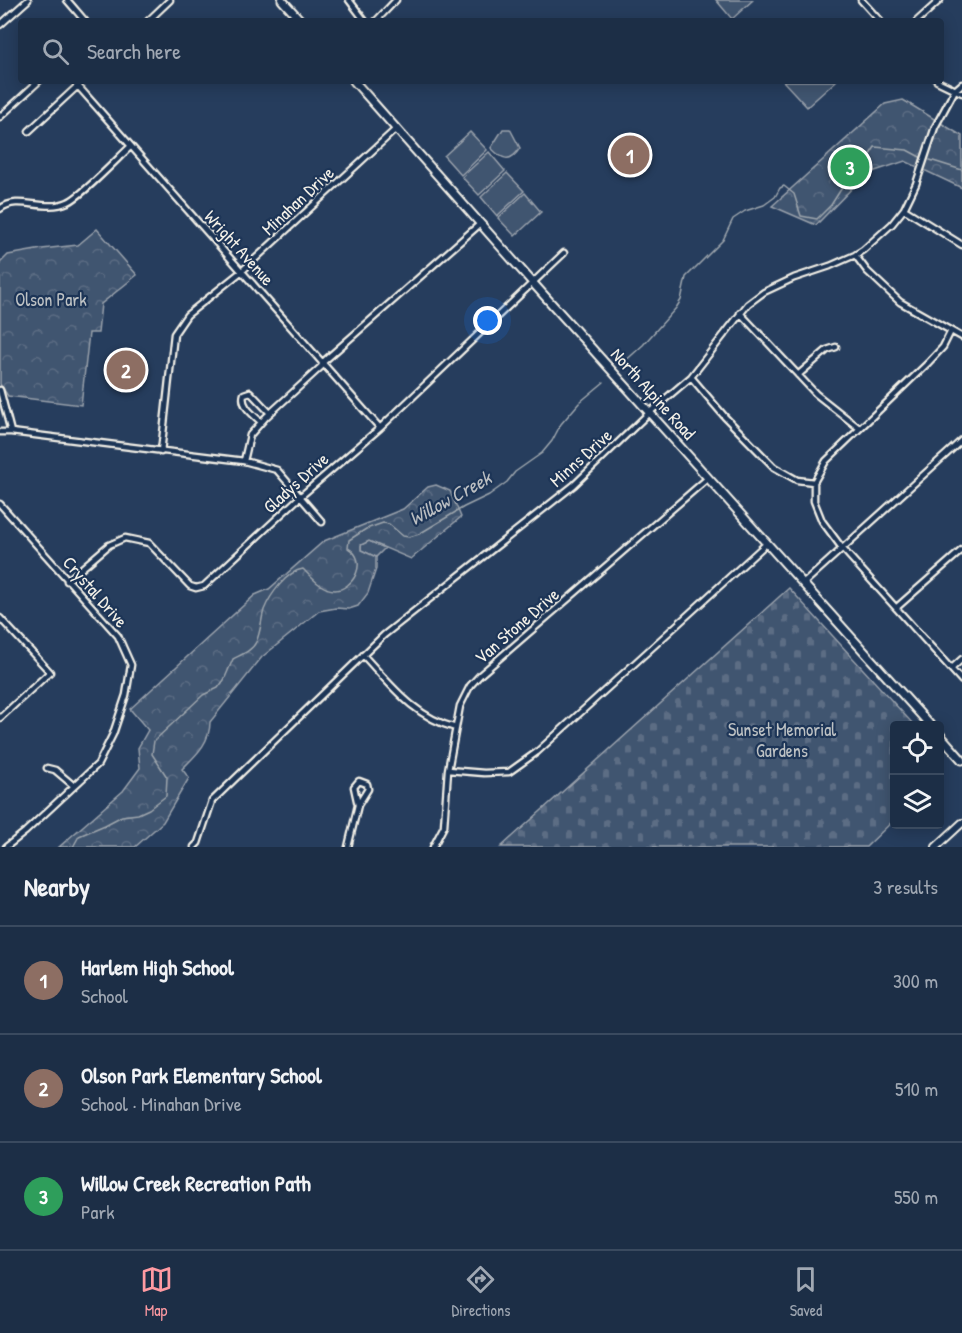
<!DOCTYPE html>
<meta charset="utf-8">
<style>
:root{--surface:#1c2e46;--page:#293a51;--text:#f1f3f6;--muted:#a0a8b3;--line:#3a4a5f;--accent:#ff9aa2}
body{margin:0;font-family:"Patrick Hand",sans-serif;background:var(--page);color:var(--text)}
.controls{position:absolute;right:18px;bottom:18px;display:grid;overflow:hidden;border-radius:6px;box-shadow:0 3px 15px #0003}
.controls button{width:54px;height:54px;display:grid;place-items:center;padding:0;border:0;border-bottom:2px solid var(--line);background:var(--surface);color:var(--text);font:30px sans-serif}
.you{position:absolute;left:488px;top:321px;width:21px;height:21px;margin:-15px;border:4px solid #fff;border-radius:50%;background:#1a73e8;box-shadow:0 0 0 9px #1a73e833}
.badge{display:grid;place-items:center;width:39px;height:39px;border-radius:50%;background:var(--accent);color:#fff;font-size:20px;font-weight:700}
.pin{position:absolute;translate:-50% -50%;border:3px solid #fff;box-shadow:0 2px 6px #0006}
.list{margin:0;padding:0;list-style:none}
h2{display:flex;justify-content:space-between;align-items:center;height:78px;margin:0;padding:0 24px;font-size:26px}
h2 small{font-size:20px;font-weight:400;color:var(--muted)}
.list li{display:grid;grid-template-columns:39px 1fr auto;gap:18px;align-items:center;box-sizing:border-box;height:108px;padding:0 24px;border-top:2px solid var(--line)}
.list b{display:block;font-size:22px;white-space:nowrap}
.list p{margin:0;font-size:20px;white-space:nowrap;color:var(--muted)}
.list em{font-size:20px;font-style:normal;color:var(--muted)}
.icon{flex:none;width:33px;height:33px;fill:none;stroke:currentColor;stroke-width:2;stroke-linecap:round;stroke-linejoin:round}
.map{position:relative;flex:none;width:962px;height:847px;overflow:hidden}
.search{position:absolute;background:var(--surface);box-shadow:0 3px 15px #0003;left:18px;right:18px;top:18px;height:66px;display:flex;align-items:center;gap:15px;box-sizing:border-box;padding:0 21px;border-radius:6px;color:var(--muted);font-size:22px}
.sheet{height:402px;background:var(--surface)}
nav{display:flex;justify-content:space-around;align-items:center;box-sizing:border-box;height:84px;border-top:2px solid var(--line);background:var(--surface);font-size:16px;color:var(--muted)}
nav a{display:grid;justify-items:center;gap:3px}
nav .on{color:var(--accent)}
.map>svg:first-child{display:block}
.grass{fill:#40546f;stroke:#9aa2ac;stroke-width:1.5}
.forest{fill:url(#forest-crowns);stroke:#9aa2ac;stroke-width:1.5}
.cemetery{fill:url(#cemetery-stones);stroke:#9aa2ac;stroke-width:1.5}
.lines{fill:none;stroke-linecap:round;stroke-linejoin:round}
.stream{stroke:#9fa7ae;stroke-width:1.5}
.minor-casing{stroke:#f4f1e8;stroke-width:9}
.tertiary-casing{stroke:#f4f1e8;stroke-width:10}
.secondary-casing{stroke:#f4f1e8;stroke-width:11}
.minor{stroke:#1d3557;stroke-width:4.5}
.tertiary{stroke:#1d3557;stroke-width:6}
.secondary{stroke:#1d3557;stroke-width:7}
.labels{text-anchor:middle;stroke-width:4.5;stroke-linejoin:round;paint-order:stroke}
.street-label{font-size:18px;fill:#f4f1e8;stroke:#1d3557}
.park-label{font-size:18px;fill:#bec2c4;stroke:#1d3557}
.water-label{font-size:20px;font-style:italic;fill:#bcbfc2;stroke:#1d3557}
</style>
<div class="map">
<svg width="962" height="847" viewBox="0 0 962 847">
<defs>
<pattern id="forest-crowns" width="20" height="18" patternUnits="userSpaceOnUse" patternTransform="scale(1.5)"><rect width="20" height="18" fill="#40546f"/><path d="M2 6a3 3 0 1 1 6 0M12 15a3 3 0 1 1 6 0" fill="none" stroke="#5c6d84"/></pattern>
<pattern id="cemetery-stones" width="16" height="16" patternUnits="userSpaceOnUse" patternTransform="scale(1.5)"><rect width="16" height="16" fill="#40546f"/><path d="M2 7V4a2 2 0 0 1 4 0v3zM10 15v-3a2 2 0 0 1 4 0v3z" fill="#5c6d84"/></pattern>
</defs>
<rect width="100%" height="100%" fill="#263d5d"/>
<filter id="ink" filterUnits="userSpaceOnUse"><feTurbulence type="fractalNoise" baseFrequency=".0167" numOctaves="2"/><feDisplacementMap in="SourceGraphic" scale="12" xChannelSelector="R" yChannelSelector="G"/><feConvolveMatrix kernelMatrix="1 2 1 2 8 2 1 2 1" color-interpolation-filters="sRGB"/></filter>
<g filter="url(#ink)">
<path class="grass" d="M716,0h37l-21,19z
M783,81h53l-29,26z
M503,129h7l10,19c-10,16 -18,11 -29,0z
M470,132l17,18 -26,25 -17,-19z
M489,152l16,19 -26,24 -17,-18z
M507,173l17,18 -27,25 -16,-19z
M525,193l16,19 -26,24 -17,-18z
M369,541l16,7 -9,9 -15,-7v-5z"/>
<path class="forest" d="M903,100l59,36v52l-57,-27 -39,13 -50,51 -44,-19 113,-102z
M97,229l40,46 -36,29 -3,29h-9l-8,72 -73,-9 -8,-12v-121l8,-8 34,-6 36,-4z
M436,485l14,6 11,26 -50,42 -42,-18 -8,4v5l15,7v12l-8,24 -10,13 -9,3 -13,-1 -17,3 -57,46 -52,65c0,21 -14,33 -28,47l7,9 -26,44 -28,25h-76l64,-56 17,-23 -2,-20 10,-18 -18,-21 125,-114 14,-6 55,-48 79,-32 25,-22z"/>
<path class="cemetery" d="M789,588l125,137 -20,1v94l-28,27h-365z"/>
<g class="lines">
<path class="stream" d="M930,160l32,10
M622,364l21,-19 33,-37 5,-8 5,-23 37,-37 10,-21 12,-8 19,-6 11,-8 5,-9 4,-2 10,8 7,22 16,3 14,-14 19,-30 17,-16 8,-12 32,3 15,8
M73,847l6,-11 26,-11 17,-9 16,-2 11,-5 17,-13 1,-19 -15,-23 2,-13 49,-46 15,-7 6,-8 9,-21c7,-4 19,-8 23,-17 5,-10 5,-22 8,-32 6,-15 23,-39 39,-41 9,9 19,21 32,21 17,0 35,-29 13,-42l1,-8 17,-11 17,-6 6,1 14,12 6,1 10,-3 45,-27 25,-12 18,-13 8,-10 27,-19 10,-12 9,-17 19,-22 24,-20"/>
<defs>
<path id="minor" d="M67,0l18,21
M349,0l16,21
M861,0l19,21
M148,21l22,-21
M376,21l20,-21
M917,21l23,-21
M0,25l28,-25
M937,81l25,12
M78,86l302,342
M0,117l39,-36
M29,131l54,-50
M0,209c19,-15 43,4 68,-7 13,-5 50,-44 63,-56
M904,209l58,36
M855,255l12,16 33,31 62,35
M740,313l76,81 43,34
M951,331l-8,16 -15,16 -102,98 -12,21v19l8,20 20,27 120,133
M798,375l29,-25 9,-3
M691,377l34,40 49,50 23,13 17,2
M0,390l11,42
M261,422c-7,-7 -21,-16 -17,-28l6,-2 20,21
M0,432h11l233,29 33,9 45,52
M161,452l13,-118 13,-19 55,-44 154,-142
M244,461l6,-26 16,-18 56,-51v-3l158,-139
M0,504l118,132 13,29 -5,30 -13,39 -15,30 -73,68 -19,15
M67,581l42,-36 16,-7 24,5 41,43 6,2 8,-2 97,-90 79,-68 184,-175
M803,584l159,-144
M896,608l66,-58
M0,618l50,54 -50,46
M363,655c28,30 51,62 93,73
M951,669l11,-10
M47,768l8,2 19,16
M448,770l36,3 25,-1 28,-20 229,-208
M194,847l4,-4 14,-42 172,-166 190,-150 76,-73 41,-35 57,-73 16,-12 30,-14 36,-12 25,-11 8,-5 29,-26 12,-15 12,-25 19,-57 20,-37 7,-6
M348,847l10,-42 10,-16 -1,-5 -8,-3 -5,6 4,18
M433,847l11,-21 4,-56 12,-64 10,-20 10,-11 228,-197"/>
<path id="tertiary" d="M936,847l26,-24"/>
<path id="secondary" d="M282,0l19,21
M354,81l179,202 398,443
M940,735l22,25"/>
</defs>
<use href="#minor" class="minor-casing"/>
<use href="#tertiary" class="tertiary-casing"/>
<use href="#secondary" class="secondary-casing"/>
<use href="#minor" class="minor"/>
<use href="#tertiary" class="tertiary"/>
<use href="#secondary" class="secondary"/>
</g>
</g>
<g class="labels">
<g class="street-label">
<text transform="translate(298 201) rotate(-43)" y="6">Minahan Drive</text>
<text transform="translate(239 248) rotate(48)" y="6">Wright Avenue</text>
<text transform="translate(653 394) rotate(48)" y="6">North Alpine Road</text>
<text transform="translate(581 458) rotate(-42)" y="6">Minns Drive</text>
<text transform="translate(296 483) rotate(-42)" y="6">Gladys Drive</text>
<text transform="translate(95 592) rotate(49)" y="6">Crystal Drive</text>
<text transform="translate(517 626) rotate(-41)" y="6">Van Stone Drive</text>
</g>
<g class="park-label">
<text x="51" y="306">Olson Park</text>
<text x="782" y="736">Sunset Memorial<tspan x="782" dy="21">Gardens</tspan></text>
</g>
<g class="water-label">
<text transform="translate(450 498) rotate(-29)" y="7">Willow Creek</text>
</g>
</g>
</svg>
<div class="controls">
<button><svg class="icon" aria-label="locate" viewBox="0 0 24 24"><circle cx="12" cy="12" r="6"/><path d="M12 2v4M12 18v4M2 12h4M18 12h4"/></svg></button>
<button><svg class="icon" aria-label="layers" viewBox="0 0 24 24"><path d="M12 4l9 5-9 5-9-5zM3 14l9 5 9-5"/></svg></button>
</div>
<div class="you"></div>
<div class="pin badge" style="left:630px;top:155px;background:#8d6e63">1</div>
<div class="pin badge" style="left:126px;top:370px;background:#8d6e63">2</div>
<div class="pin badge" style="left:850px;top:167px;background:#2e9e5b">3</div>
<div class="search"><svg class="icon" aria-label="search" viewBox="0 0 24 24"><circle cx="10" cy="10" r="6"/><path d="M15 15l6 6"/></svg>Search here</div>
</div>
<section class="sheet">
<h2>Nearby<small>3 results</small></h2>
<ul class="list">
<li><span class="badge" style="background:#8d6e63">1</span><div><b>Harlem High School</b><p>School</p></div><em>300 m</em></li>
<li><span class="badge" style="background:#8d6e63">2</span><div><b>Olson Park Elementary School</b><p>School · Minahan Drive</p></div><em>510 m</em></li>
<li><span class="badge" style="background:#2e9e5b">3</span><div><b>Willow Creek Recreation Path</b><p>Park</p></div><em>550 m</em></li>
</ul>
</section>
<nav>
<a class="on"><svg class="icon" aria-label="map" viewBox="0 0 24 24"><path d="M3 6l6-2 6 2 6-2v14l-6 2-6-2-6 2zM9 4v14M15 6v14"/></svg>Map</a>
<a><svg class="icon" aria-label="directions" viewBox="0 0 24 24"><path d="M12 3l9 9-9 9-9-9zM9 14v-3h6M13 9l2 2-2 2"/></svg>Directions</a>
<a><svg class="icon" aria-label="saved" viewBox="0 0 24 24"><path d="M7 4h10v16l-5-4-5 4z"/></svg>Saved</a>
</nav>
